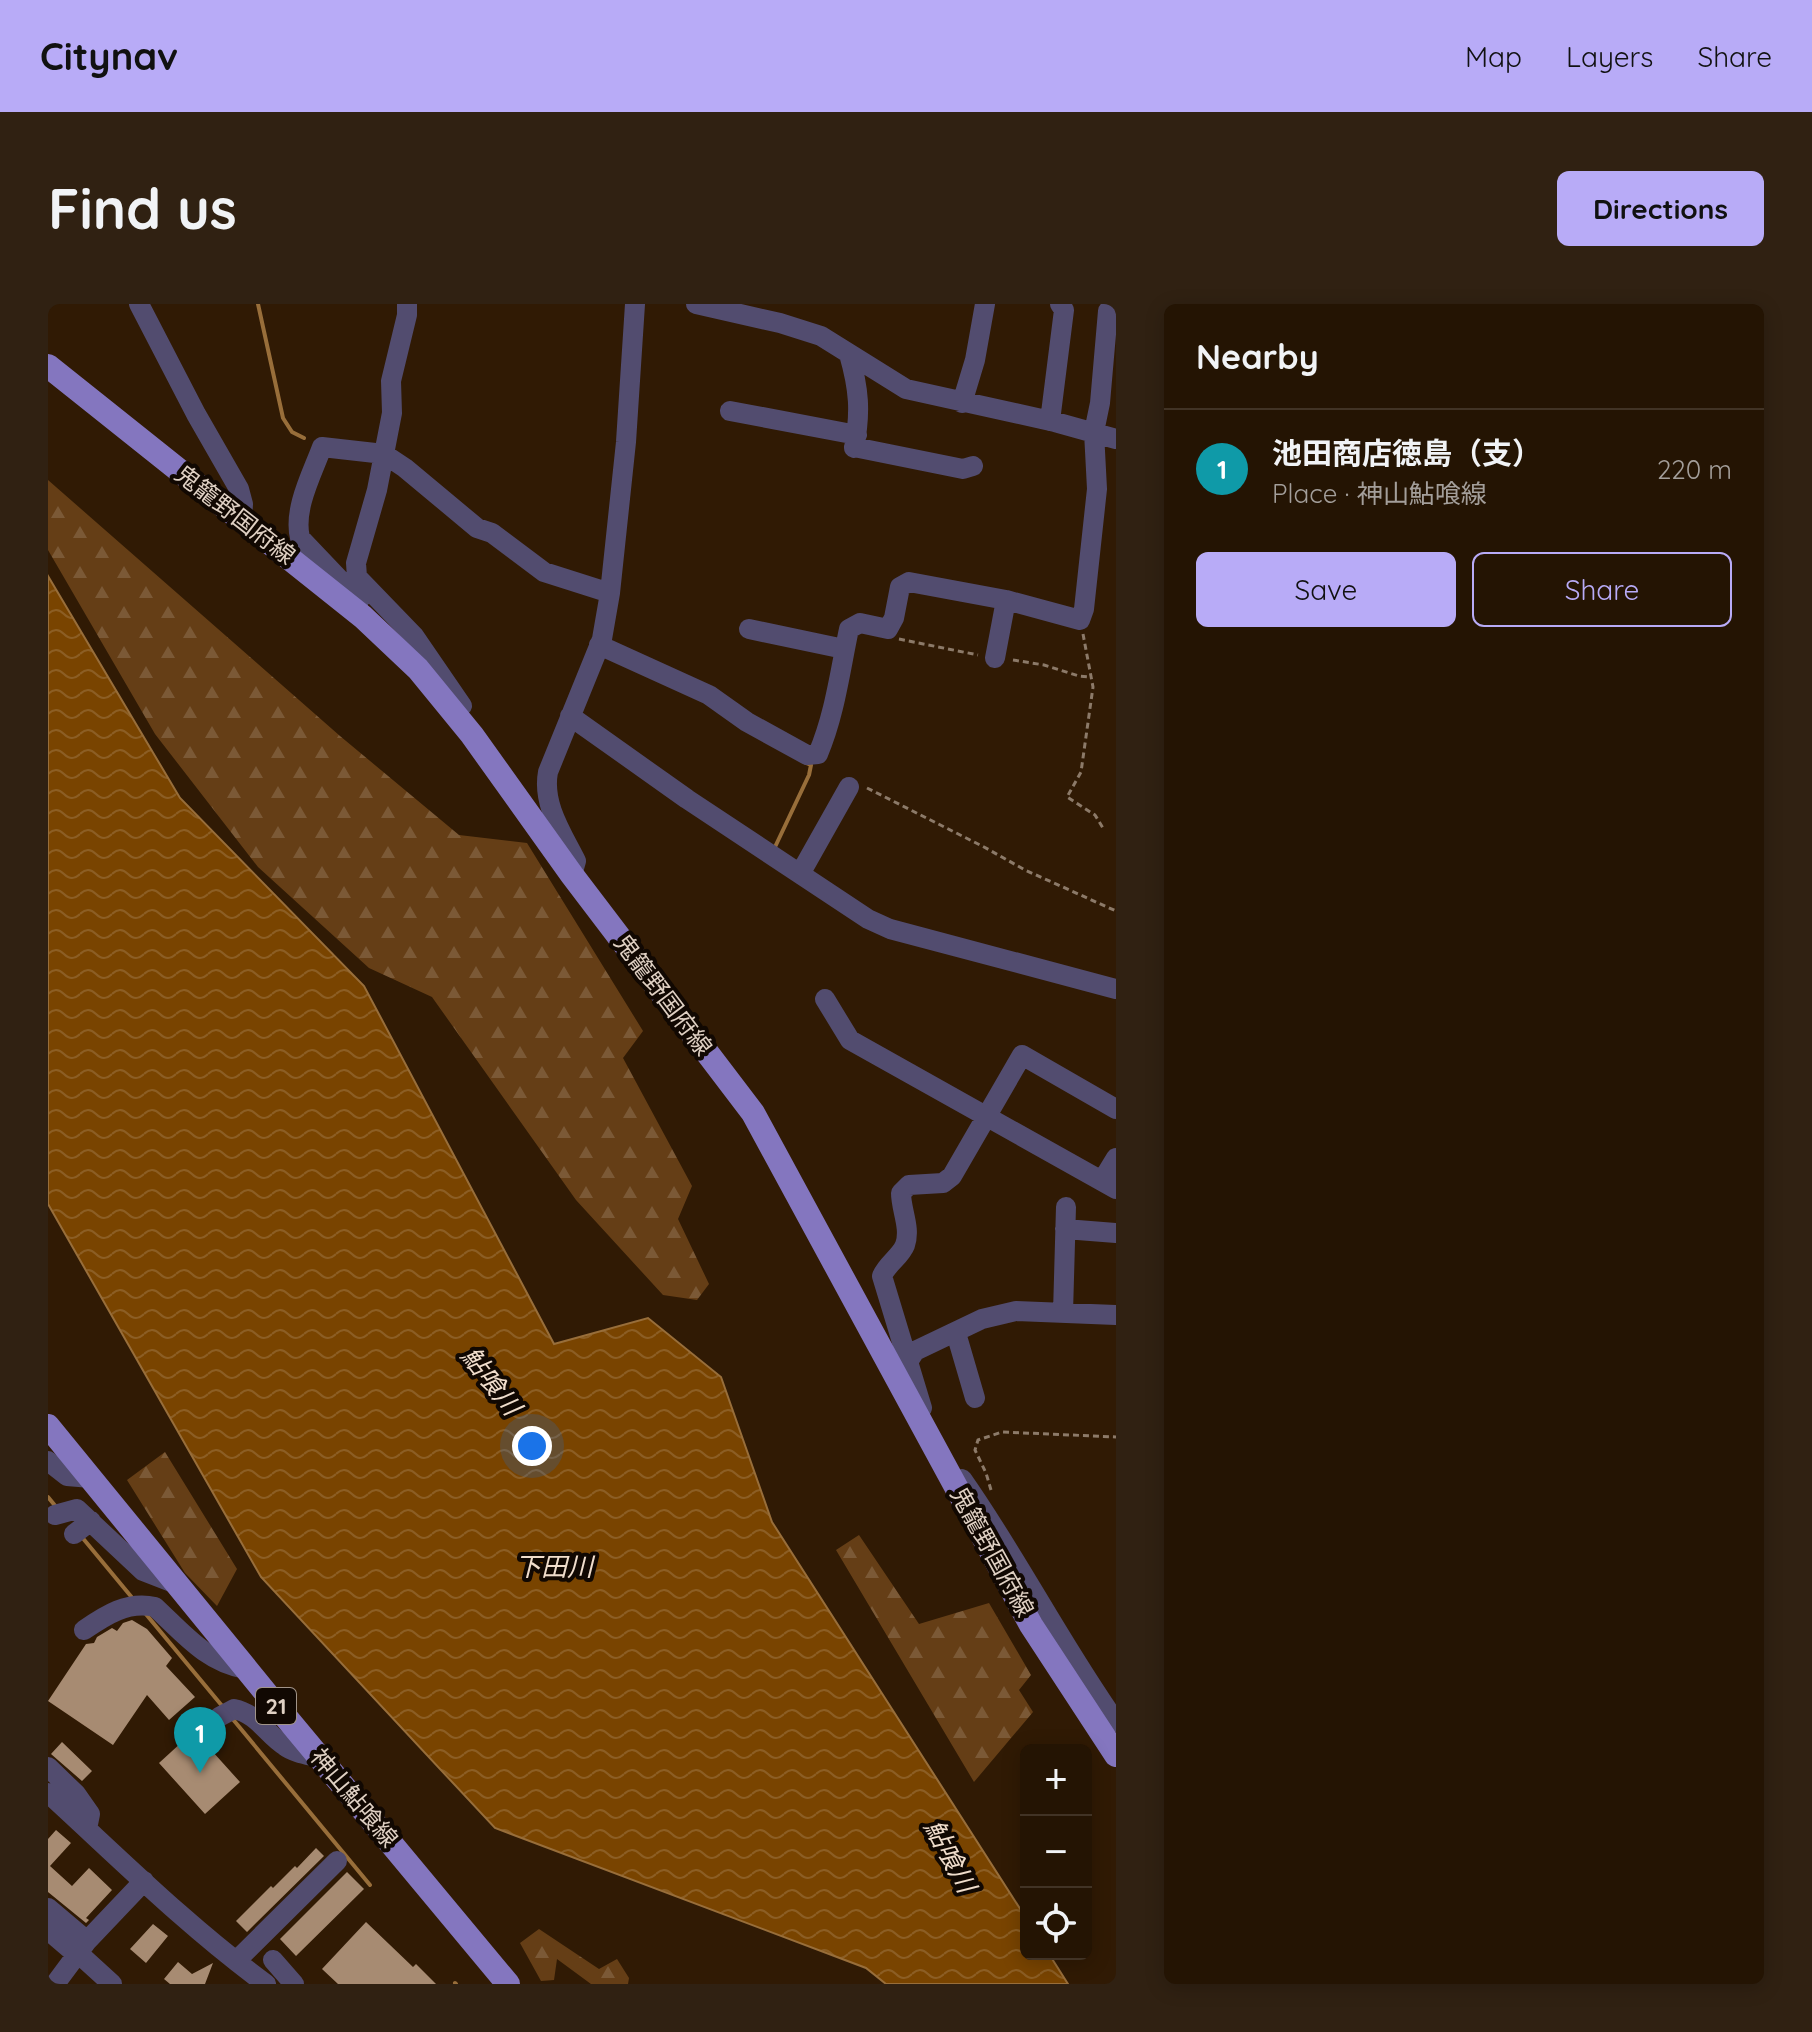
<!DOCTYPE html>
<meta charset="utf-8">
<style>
:root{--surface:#241403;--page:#302112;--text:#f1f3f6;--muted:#a39e9a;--line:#413325;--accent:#b8abf7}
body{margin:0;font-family:Quicksand,"Noto Sans JP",sans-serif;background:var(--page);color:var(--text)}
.controls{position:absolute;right:24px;bottom:24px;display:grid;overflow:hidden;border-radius:12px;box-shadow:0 4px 20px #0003}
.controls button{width:72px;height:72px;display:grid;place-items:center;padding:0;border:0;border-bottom:2px solid var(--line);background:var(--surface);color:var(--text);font:40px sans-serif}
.you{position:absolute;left:484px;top:1142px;width:28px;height:28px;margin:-20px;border:6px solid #fff;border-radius:50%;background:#1a73e8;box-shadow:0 0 0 12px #1a73e833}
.badge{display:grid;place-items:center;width:52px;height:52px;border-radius:50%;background:var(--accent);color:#fff;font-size:26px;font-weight:700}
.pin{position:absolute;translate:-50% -66px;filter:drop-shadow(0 2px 4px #0008)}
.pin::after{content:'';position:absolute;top:42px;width:28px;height:24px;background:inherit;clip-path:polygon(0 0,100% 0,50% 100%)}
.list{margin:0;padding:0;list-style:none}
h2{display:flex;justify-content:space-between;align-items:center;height:104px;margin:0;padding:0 32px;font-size:34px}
h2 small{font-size:26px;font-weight:400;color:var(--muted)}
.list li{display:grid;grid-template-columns:52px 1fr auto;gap:24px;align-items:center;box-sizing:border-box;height:120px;padding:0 32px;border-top:2px solid var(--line)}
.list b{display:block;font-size:30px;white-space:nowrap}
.list p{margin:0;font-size:26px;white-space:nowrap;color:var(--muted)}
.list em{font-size:26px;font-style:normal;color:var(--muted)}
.actions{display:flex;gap:16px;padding:24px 32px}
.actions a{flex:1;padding:18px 0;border:2px solid var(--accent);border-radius:12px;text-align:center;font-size:28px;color:var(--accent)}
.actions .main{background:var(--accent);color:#111}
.icon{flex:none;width:44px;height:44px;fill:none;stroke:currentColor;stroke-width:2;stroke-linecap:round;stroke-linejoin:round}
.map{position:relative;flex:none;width:1068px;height:1680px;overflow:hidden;border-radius:12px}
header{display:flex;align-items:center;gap:48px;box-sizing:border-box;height:112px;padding:0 40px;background:var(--accent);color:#111}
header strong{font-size:38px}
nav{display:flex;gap:44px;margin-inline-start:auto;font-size:28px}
.intro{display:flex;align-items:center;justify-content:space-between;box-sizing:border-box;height:192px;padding:0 48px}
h1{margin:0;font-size:56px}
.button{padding:20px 36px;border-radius:12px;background:var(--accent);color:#111;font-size:28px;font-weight:700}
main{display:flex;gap:48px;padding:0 48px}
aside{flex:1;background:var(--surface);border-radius:12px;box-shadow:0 4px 20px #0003}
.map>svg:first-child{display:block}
.forest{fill:url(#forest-firs)}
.water{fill:url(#water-waves);stroke:#986e3a;stroke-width:2}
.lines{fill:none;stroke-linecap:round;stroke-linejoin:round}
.stream{stroke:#986e3a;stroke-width:4}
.building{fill:#a78b72}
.path{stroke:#8c7a69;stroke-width:3;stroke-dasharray:6 4;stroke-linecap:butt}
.minor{stroke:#524c6f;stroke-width:20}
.major{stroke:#8476bf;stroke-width:24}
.labels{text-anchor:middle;stroke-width:8;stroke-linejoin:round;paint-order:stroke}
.shield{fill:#110802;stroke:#a19489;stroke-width:2}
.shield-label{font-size:22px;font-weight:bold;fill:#dfd0c3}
.street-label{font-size:24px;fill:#dfd0c3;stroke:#110802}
.water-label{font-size:26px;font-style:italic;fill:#f0ddcc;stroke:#110802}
</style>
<header>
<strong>Citynav</strong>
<nav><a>Map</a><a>Layers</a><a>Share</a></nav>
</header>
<div class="intro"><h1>Find us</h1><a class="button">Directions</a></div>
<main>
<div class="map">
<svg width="1068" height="1680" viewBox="0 0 1068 1680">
<defs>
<pattern id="forest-firs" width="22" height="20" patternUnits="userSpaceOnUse" patternTransform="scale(2)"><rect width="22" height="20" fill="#653e16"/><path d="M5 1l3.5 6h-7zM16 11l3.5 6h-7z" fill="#7b5936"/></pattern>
<pattern id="water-waves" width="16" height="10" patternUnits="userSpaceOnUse" patternTransform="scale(2)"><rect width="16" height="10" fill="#794400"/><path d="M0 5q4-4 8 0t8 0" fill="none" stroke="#8c5e24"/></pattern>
</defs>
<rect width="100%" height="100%" fill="#301a04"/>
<path class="forest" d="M0,176l292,256 119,99 68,8 116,188 -20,27 69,128 -14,33 31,65 -12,16 -34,-5 -87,-95 -144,-203 -63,-29 -111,-101 -103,-133 -107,-184z
M117,1148l72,117 -20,37 -32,-33 -58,-93z
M811,1231l60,89 70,-21 42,72 -12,15 14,22 -59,70 -138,-232z
M491,1625l60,40 18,-10 12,19 -1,6h-37l-34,-25 -3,21 -13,1 -21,-38z"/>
<path class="water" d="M0,272l132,222 184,188 190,358 94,-26 73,59 51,145 254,396v36h23l19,30h-182l-20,-16 -371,-140 -234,-251 -213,-373z"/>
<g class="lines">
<path class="stream" d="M210,0l25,114 9,14 12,6
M727,543l34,-72 2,-10 -5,-2
M0,1193l9,11
M33,1232l53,64
M97,1309l78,94
M183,1413l139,168
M407,1679l1,1"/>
</g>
<path class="building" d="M84,1316l15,9 25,29 -6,8 29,31 -26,23 -22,-25 -34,50 -65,-44 38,-57 8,-1 3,-6 15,-9 5,3 6,-8z
M146,1427l46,51 -35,32 -46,-51z
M14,1438l30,29 -10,10 -31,-27z
M8,1526l15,13 -21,23 22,20 17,-18 23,22 -26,28 3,2 -3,3 -38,-31v-53z
M268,1544l8,8 -77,76 -11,-11 35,-35 2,2 22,-22 2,2z
M299,1568l17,17 -68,67 -16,-17z
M318,1618l47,45 3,-3 20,20h-98l-16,-15z
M105,1620l15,12 -22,27 -16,-14z
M130,1658l14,12 21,-11 -8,21h-35l-6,-5z"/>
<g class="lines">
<path class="path" d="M1035,330l10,53 -12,85 -14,25 28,18 8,13
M851,335l79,16
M965,356l31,5 35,11 12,1
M819,484l117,59 41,23 91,41
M943,1186l-5,-17 -11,-23 3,-10 24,-8 114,5"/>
<path class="minor" d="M91,0l57,110 43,75 4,15 -1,17
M359,0v11l-16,66 1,32 -15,77 -21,73 1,14 57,59 48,70
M648,0l84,19 41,13 85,53 149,33 61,17
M801,50c10,35 12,58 5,94
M914,99l13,-43 10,-56
M682,107l127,24
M1002,117l14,-111 -4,-6
M806,143l109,22 10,-3
M308,308l3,-12 -59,-62c-7,-29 12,-64 22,-91l62,7 21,14 72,60 15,5 52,39 66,21
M701,325l95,20
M551,341l110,50 38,27 60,33 11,-1c17,-40 22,-83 31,-125l11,-6 28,6 6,-11 6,-31 9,-5 97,18 74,20 4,-11 13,-120 -3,-57 6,-29 8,-92
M947,354l11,-58
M522,412l117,83 181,120 22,10 226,60
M752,570l49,-87
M524,571l4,-14c-14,-28 -34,-57 -28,-89l54,-133 8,-46 16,-151 9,-138
M777,695l25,41 266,149
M1054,877l14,-23
M1017,925l51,4
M1015,1009l3,-106
M908,1029l19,65
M860,1058l7,-11 67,-32 34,-8 100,4
M874,1104l-40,-132c5,-12 19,-20 23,-31 6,-17 -4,-35 -4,-52l8,-8 34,-2 9,-7 70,-121 94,54
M0,1157l19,15 24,2
M914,1175c55,78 98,164 154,243
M7,1211l22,-6 66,62 36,14
M26,1230l17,-13
M36,1326c22,-15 43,-29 71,-23 28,26 52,56 91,62
M171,1413l15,-8c24,5 33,26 51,37 9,7 25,9 36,12
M0,1463l28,27 14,20 -3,15
M0,1489c71,65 140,134 218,191
M0,1604l39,33 57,-60
M0,1626l29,25
M30,1649l34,31
M225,1656l21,24
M188,1657l101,-100
M7,1680l32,-43"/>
<path class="major" d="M0,62l315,251 55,52 54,66 100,140 181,238 278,512 85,130
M0,1122l222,272 238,286"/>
</g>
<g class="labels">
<rect class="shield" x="208" y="1384" width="40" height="36" rx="6"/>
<g class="shield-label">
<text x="228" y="1410">21</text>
</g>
<g class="street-label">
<text transform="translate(187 211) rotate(38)" y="8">鬼籠野国府線</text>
<text transform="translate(615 691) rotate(53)" y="8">鬼籠野国府線</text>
<text transform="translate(944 1248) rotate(61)" y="8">鬼籠野国府線</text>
<text transform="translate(306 1494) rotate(50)" y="8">神山鮎喰線</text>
</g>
<g class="water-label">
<text transform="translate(443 1077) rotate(52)" y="9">鮎喰川</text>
<text x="506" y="1272">下田川</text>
<text transform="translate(902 1552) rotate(62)" y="9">鮎喰川</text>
</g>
</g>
</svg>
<div class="controls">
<button>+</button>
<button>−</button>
<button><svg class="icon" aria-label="locate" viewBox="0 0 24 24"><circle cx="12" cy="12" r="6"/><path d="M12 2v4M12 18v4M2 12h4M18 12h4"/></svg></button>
</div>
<div class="you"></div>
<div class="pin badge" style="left:152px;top:1469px;background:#0f9aa8">1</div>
</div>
<aside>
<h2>Nearby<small></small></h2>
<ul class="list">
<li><span class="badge" style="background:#0f9aa8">1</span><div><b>池田商店徳島（支）</b><p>Place · 神山鮎喰線</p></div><em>220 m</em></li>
</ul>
<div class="actions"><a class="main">Save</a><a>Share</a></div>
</aside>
</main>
